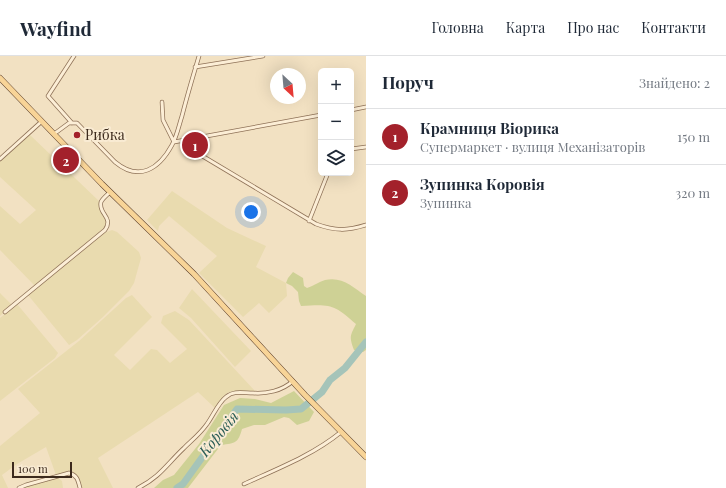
<!DOCTYPE html>
<html lang="uk">
<meta charset="utf-8">
<style>
:root{--surface:#fff;--page:#f6f6f7;--text:#1f2937;--muted:#747a83;--line:#e0e1e3;--accent:#a3212b}
body{margin:0;font-family:"Playfair Display",serif;background:var(--page);color:var(--text)}
.controls{position:absolute;right:12px;top:12px;display:grid;overflow:hidden;border-radius:6px;box-shadow:0 4px 16px #0002}
.controls button{width:36px;height:36px;display:grid;place-items:center;padding:0;border:0;border-bottom:1px solid var(--line);background:var(--surface);color:var(--text);font:20px sans-serif}
.compass{position:absolute;left:270px;top:12px;width:36px;height:36px;border-radius:50%;background:var(--surface);box-shadow:0 4px 16px #0002;rotate:154deg}
.scale{position:absolute;left:12px;bottom:10px;width:60px;box-sizing:border-box;padding-left:4px;border:2px solid #3c2a1d;border-top:0;font-size:11px;line-height:14px;white-space:nowrap;color:#3c2a1d;-webkit-text-stroke:3px #f9ebd3;paint-order:stroke}
.you{position:absolute;left:251px;top:156px;width:14px;height:14px;margin:-10px;border:3px solid #fff;border-radius:50%;background:#1a73e8;box-shadow:0 0 0 6px #1a73e833}
.badge{display:grid;place-items:center;width:26px;height:26px;border-radius:50%;background:var(--accent);color:#fff;font-size:13px;font-weight:700}
.pin{position:absolute;translate:-50% -50%;border:2px solid #fff;box-shadow:0 1px 4px #0006}
.list{margin:0;padding:0;list-style:none}
h2{display:flex;justify-content:space-between;align-items:center;height:52px;margin:0;padding:0 16px;font-size:17px}
h2 small{font-size:13px;font-weight:400;color:var(--muted)}
.list li{display:grid;grid-template-columns:26px 1fr auto;gap:12px;align-items:center;box-sizing:border-box;height:56px;padding:0 16px;border-top:1px solid var(--line)}
.list b{display:block;font-size:15px;white-space:nowrap}
.list p{margin:0;font-size:13px;white-space:nowrap;color:var(--muted)}
.list em{font-size:13px;font-style:normal;color:var(--muted)}
.icon{flex:none;width:22px;height:22px;fill:none;stroke:currentColor;stroke-width:2;stroke-linecap:round;stroke-linejoin:round}
.map{position:relative;flex:none;width:366px;height:432px;overflow:hidden}
header{display:flex;align-items:center;gap:24px;box-sizing:border-box;height:56px;padding:0 20px;background:var(--surface);border-bottom:1px solid var(--line)}
header strong{font-size:19px}
nav{display:flex;gap:22px;margin-inline-start:auto;font-size:14px}
main{display:flex}
aside{flex:1;background:var(--surface)}
.map>svg:first-child{display:block}
.farmland{fill:#e9dbaf}
.green{fill:#ced195}
.lines{fill:none;stroke-linecap:round;stroke-linejoin:round}
.river{stroke:#a5c4b9;stroke-width:7}
.street-casing{stroke:#8e7157;stroke-width:4.5}
.primary-casing{stroke:#5b3f2c;stroke-width:6}
.street{stroke:#fceed6;stroke-width:3}
.primary{stroke:#f8d497;stroke-width:5}
.poi-dot{fill:#a3212b;stroke:#f9ebd3;stroke-width:1.5}
.labels{text-anchor:middle;stroke-width:4;stroke-linejoin:round;paint-order:stroke}
.poi-label{font-size:14px;fill:#3c2a1d;stroke:#f9ebd3;text-anchor:start}
.water-label{font-size:15px;font-style:italic;fill:#2b5e57;stroke:#f9ebd3}
</style>
<header>
<strong>Wayfind</strong>
<nav><a>Головна</a><a>Карта</a><a>Про нас</a><a>Контакти</a></nav>
</header>
<main>
<div class="map">
<svg width="366" height="432" viewBox="0 0 366 432">
<rect width="100%" height="100%" fill="#f2e1c2"/>
<path class="farmland" d="M29,78l71,68 7,21 -3,6 -69,57 -35,-36v-44l20,18 16,-14 -36,-33v-16z
M172,135l55,37 39,18 -10,21 30,16 1,13 -18,17 -10,-10 -16,14 -44,-44 18,-17 -48,-40 -10,10 -1,5 -11,-11z
M112,174l5,2 22,20 2,6 -7,25 -5,8 -26,26 -26,23 -8,5 -41,-50 76,-62z
M192,233l59,62 -16,16 -44,-49 -12,-10z
M0,237l12,12 -12,11z
M132,239l20,22 -38,38 16,15 21,-21 6,1 13,13 17,-14 -26,-26 2,-7 12,-5 14,9 66,71h-22l-6,2 -5,5 -6,11 -18,-17 -100,66 15,30h-33l-3,-12 -3,-3 -5,-1 -13,3 -10,-28 -29,17 -15,11 6,13h-8v-42l40,-33 -22,-24 61,-48 47,-43z
M17,248l41,49 -3,5 -55,43v-83z
M57,421l5,4 1,7h-42z"/>
<path class="green" d="M293,216l10,6 1,8 3,2c6,-2 12,-6 18,-8 17,-4 28,7 41,16v54l-3,2 -9,-2c-5,-13 -4,-14 2,-26 -22,-20 -26,-20 -55,-18l-2,-5 -1,-9 -6,-6 -6,-3 2,-5z
M294,335l20,21 -5,9 -12,4 -8,-7 -5,-1 -19,8h-11l-12,4c-4,14 -6,14 -21,16l-33,43h-34l9,-8 11,-5 25,-31 25,-39 16,-7 15,1 16,4z"/>
<g class="lines">
<path class="river" d="M177,432l6,-4 54,-75 49,1 15,-1 21,-17 8,-12 15,-12 21,-26"/>
<defs>
<path id="street" d="M195,11l68,-11
M162,46l1,18 11,22
M351,54l15,-3
M72,67l-24,-27 26,-40
M54,78l15,-11h8l38,39c24,20 44,7 57,-17 5,-9 7,-20 10,-29 5,-20 11,-40 17,-60
M181,85l13,10 122,73c19,7 31,7 50,1
M174,86l147,-27
M351,93l15,-2
M0,103l41,-37
M309,165l19,-48
M5,256l100,-82c9,-13 -7,-16 -4,-28 1,-3 6,-7 9,-10
M244,428c33,-15 69,-29 97,-52
M19,432l7,-3 43,-12c8,2 9,7 11,15
M138,432c22,-11 29,-24 46,-40 8,-8 16,-14 23,-24 6,-8 11,-21 19,-27 8,-7 18,-4 27,-4 13,1 29,-2 40,-12"/>
<path id="primary" d="M0,22l102,106 92,90 111,121 61,62"/>
</defs>
<use href="#street" class="street-casing"/>
<use href="#primary" class="primary-casing"/>
<use href="#street" class="street"/>
<use href="#primary" class="primary"/>
</g>
<circle class="poi-dot" cx="77" cy="79" r="4"/>
<g class="labels">
<g class="poi-label">
<text x="85" y="84">Рибка</text>
</g>
<g class="water-label">
<text transform="translate(219 378) rotate(-51)" y="5">Коровія</text>
</g>
</g>
</svg>
<div class="controls">
<button>+</button>
<button>−</button>
<button><svg class="icon" aria-label="layers" viewBox="0 0 24 24"><path d="M12 4l9 5-9 5-9-5zM3 14l9 5 9-5"/></svg></button>
</div>
<svg class="compass" viewBox="-18 -18 36 36"><path d="M0-13l5 13h-10z" fill="#e53935"/><path d="M0 13l5-13h-10z" fill="#747a83"/></svg>
<div class="scale">100 m</div>
<div class="you"></div>
<div class="pin badge" style="left:195px;top:89px">1</div>
<div class="pin badge" style="left:66px;top:104px">2</div>
</div>
<aside>
<h2>Поруч<small>Знайдено: 2</small></h2>
<ul class="list">
<li><span class="badge">1</span><div><b>Крамниця Віорика</b><p>Супермаркет · вулиця Механізаторів</p></div><em>150 m</em></li>
<li><span class="badge">2</span><div><b>Зупинка Коровія</b><p>Зупинка</p></div><em>320 m</em></li>
</ul>
</aside>
</main>
